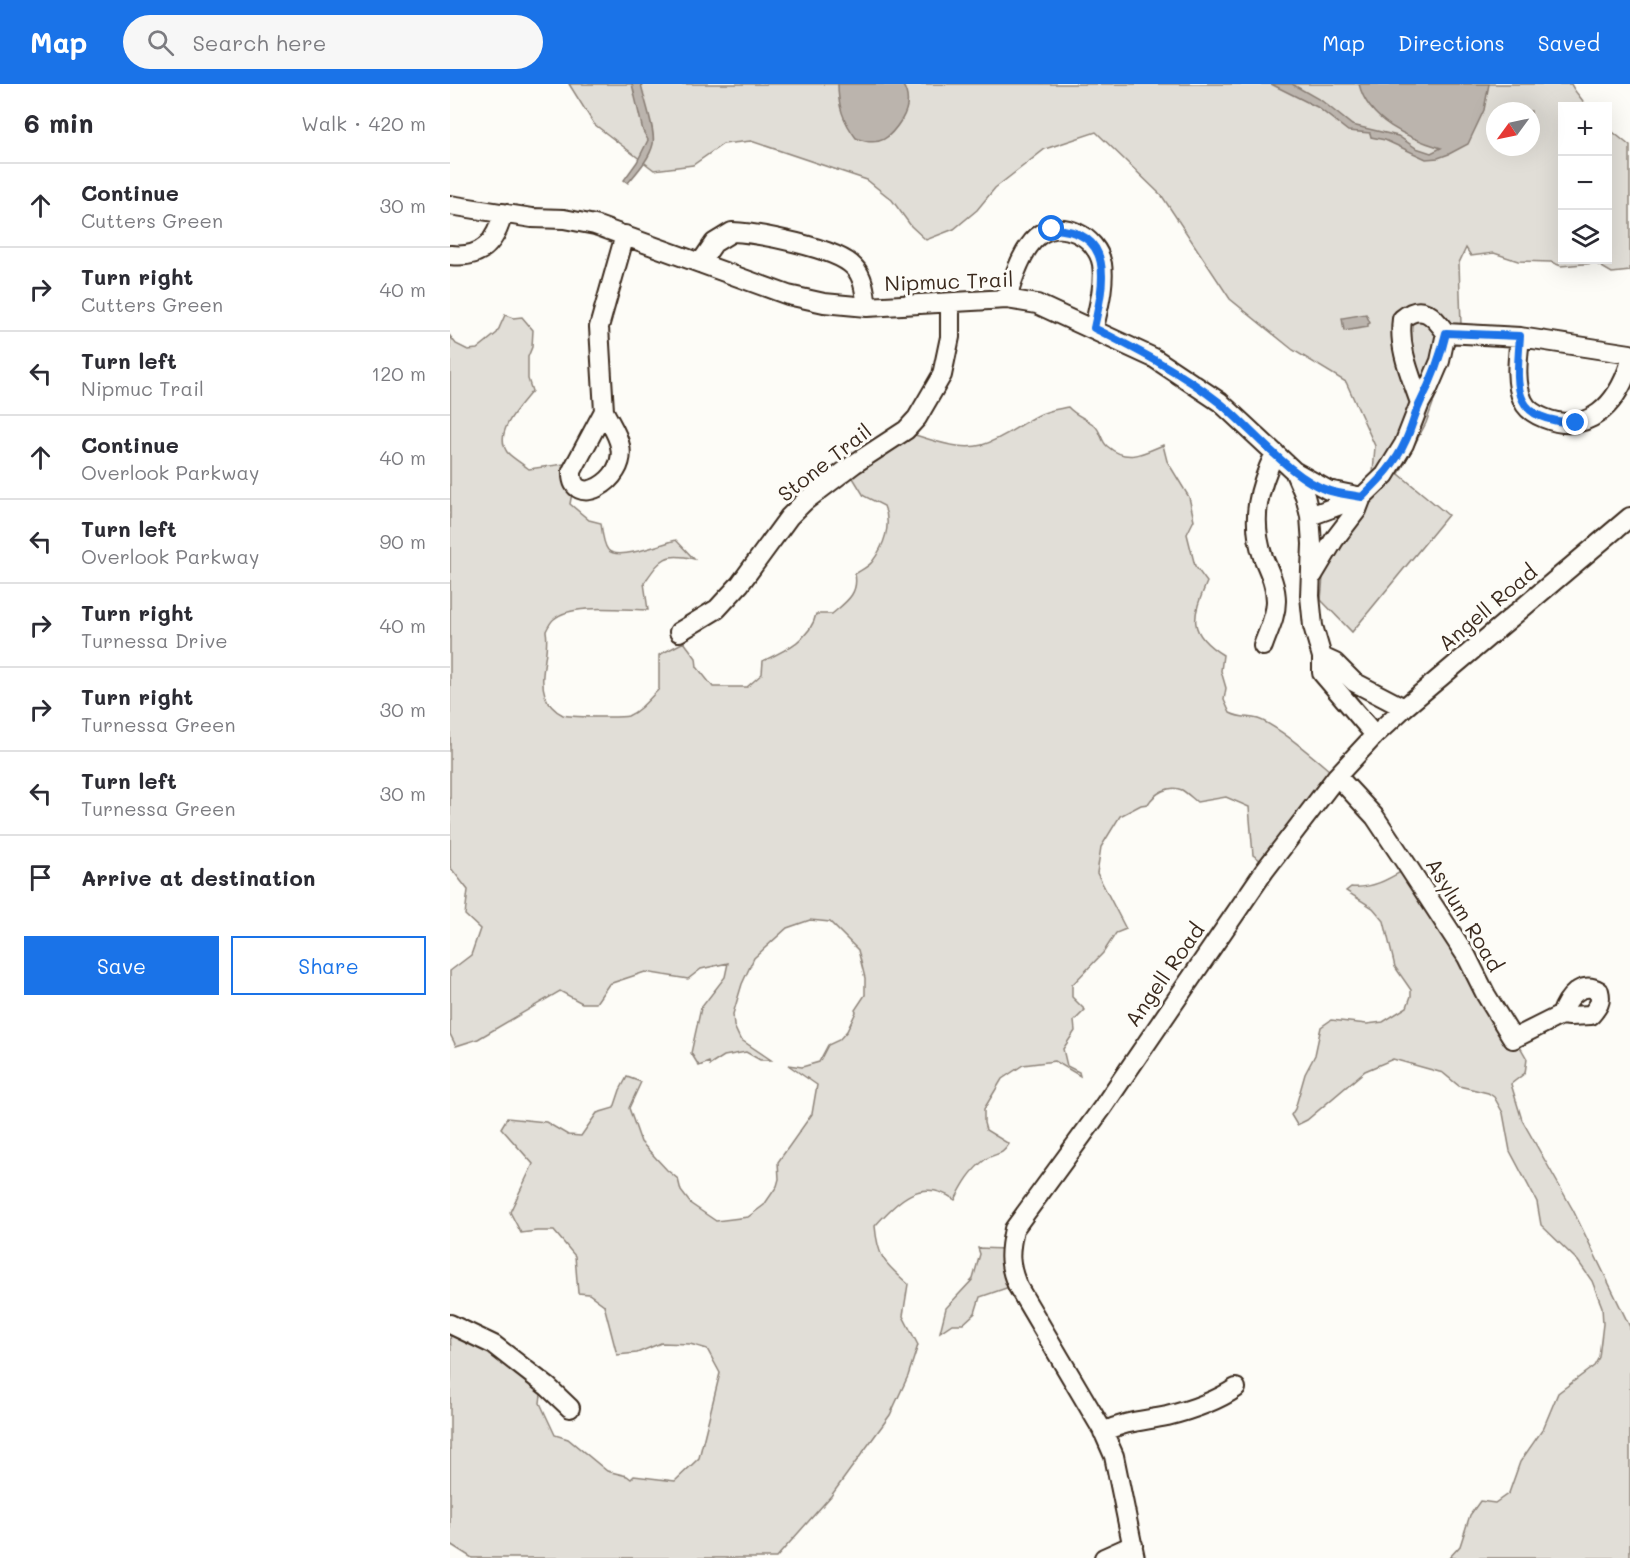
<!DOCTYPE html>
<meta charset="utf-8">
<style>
:root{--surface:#fff;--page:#f7f7f7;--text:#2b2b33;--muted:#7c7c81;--line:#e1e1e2;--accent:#1a73e8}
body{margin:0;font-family:Mali,sans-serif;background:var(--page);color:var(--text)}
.controls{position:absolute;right:18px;top:18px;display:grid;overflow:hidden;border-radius:0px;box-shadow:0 6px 24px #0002}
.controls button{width:54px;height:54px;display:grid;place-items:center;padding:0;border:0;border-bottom:2px solid var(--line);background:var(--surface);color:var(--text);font:30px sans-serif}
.compass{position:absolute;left:1036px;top:18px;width:54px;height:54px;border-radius:50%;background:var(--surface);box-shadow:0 6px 24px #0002;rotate:237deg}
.stop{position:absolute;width:18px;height:18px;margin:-14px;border:4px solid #1a73e8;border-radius:50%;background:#fff}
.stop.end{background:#1a73e8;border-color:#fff;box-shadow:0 2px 6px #0008}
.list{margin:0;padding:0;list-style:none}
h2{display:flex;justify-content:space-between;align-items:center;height:78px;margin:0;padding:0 24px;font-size:26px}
h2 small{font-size:20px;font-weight:400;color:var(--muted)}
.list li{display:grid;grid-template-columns:39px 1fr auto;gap:18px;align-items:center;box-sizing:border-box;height:84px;padding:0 24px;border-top:2px solid var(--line)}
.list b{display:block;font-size:22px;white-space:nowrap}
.list p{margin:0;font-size:20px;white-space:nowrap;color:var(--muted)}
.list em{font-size:20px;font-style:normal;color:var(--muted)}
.actions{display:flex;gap:12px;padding:18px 24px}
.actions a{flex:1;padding:14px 0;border:2px solid var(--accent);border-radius:0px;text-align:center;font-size:21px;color:var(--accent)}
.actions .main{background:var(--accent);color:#fff}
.icon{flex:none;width:33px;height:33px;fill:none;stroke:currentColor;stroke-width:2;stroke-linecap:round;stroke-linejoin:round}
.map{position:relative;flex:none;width:1180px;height:1474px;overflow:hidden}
header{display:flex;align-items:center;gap:36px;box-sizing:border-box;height:84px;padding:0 30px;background:var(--accent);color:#fff}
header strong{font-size:28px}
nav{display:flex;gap:33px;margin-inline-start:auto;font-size:21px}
.search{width:420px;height:54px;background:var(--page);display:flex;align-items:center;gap:15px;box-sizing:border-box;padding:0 21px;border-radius:33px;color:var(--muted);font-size:22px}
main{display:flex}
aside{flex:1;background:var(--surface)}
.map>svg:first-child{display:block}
.green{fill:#e1ded7;stroke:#8e847a;stroke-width:1.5;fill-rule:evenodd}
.water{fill:#bbb4ad;stroke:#887d74;stroke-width:1.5}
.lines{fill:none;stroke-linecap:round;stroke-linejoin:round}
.minor-casing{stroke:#3b2a1e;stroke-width:22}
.minor{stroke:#fdfcf7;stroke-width:18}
.route{stroke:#1a73e8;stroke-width:8}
.labels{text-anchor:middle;stroke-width:6;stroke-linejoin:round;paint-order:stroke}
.street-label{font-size:21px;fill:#3b2a1e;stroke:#fdfcf7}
</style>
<header>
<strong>Map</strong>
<div class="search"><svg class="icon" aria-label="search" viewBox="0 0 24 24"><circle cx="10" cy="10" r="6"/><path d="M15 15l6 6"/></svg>Search here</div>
<nav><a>Map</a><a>Directions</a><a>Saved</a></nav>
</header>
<main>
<aside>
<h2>6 min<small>Walk · 420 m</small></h2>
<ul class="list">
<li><svg class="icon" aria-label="ahead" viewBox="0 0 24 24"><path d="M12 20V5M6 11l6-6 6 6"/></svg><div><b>Continue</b><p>Cutters Green</p></div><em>30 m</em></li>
<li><svg class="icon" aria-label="right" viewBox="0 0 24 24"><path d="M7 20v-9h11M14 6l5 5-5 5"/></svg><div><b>Turn right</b><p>Cutters Green</p></div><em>40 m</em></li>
<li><svg class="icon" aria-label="left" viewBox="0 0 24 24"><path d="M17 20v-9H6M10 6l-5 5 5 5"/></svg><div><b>Turn left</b><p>Nipmuc Trail</p></div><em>120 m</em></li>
<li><svg class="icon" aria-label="ahead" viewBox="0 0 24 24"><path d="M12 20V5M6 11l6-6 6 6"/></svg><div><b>Continue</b><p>Overlook Parkway</p></div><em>40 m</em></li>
<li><svg class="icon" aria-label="left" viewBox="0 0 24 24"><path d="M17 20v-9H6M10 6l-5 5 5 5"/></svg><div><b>Turn left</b><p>Overlook Parkway</p></div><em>90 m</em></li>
<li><svg class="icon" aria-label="right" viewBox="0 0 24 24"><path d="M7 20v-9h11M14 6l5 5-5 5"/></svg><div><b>Turn right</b><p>Turnessa Drive</p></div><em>40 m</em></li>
<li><svg class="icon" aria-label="right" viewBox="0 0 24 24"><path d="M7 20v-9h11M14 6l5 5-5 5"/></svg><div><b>Turn right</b><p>Turnessa Green</p></div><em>30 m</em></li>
<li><svg class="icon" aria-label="left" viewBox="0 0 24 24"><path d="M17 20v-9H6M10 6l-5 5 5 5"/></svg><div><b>Turn left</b><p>Turnessa Green</p></div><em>30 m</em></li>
<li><svg class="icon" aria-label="arrive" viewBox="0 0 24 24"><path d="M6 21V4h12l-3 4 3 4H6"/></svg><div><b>Arrive at destination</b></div></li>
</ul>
<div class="actions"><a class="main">Save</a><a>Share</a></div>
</aside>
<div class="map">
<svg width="1180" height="1474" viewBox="0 0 1180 1474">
<rect width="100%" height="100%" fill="#fdfcf7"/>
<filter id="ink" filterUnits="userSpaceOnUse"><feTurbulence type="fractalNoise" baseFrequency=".0167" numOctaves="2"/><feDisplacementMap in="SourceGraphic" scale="12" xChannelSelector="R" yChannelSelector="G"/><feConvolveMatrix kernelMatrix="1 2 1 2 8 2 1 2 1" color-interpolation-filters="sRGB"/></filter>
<g filter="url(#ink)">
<path class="green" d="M119,0h1002c4,9 11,14 15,22h-24v154h46v-132l22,18v125l-18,2 -17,-10 -34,3 -10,-4 -33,-1 -24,-8 -23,3 -5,-8 -7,15 2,62 -35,98 -27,51 49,41 -96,117 -31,-32 3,-35 47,-63 4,-56 -29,-64 -53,-32 -63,-51 -68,-103 -66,-64 -51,17 -50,39 -18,22 -23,19 -28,11 -15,-14 -19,-26 -25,-20 -116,-39 -28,3 -30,21 -39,5 -60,-46zM1045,27h36v36h-36z
M55,231l8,3 9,-1 11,13 -1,17 -4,10v22l4,12c-11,14 -39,41 -25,61 5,6 16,12 22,17l35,-5 13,1 -7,39 19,16 12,3c1,8 2,21 7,27 10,11 54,-6 68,-10l18,19c-30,-7 -33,0 -50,24l4,27c-23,0 -77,-7 -94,9 -3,2 -6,8 -8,12 4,21 -8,44 -1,64 3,9 10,16 18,20 6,2 59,3 65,1 13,-6 21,-17 31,-27v-34l25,-13 12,16 1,9 16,20h34l15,-13 1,-13c21,-10 48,-22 53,-47h16c14,-12 27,-20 23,-40 6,-4 13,-7 17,-12 12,-16 20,-37 12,-56l-20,-10 -14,-23 59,-40c22,7 50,18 73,12 22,-6 39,-22 59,-31 8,-4 18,-5 27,-7 8,9 18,11 27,19 6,5 6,15 12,20 20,17 35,8 56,-1l4,16 22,36 5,23 -7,14 8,32 12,16c-15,35 -20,51 16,73l-2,16 5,17 -2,12 6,13c12,6 18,3 28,6 23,8 62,44 83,61l-68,89 -20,-14 -4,-48 -23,-10 -29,5c-5,-4 -10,-9 -15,-12 -13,-6 -28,4 -34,14l-7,1 -21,11 -19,31 -4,26 29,56 -10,4 -13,20 -31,32v12l13,13 -11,11 1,10 -12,18 4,17 12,6 1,4 -25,-15 -32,4 -21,14 -18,30v14l2,7 23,14c-8,13 -12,8 -23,15 -15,11 -23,25 -31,41 -34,-24 -58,1 -80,26 3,33 10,37 33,58l-5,32 15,29 -10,31 -18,39 -59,81 -55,62h-304l-22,-14v-159c3,-6 0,-47 0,-58l92,59 -2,17 15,32 13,4 39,32 20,5 4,3 3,-3 41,5 24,-23 21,-85 -13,-24 -17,-5 -29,-1 -24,10 -20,2 -13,-50 -15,-11 -11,-1 -3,-37 -21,-25h-17l-16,2 -11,-21 23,-48 -32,-36 6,-10 39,4 22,13 13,1 16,-23 17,-5 6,-18 7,-13 14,5 -12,26 12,34 26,28 11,9 3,12 10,13 25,17 32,-4 16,-12 13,-19 2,-7 -1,-17 34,-48 5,-29 -29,-20 14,2 17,-5 9,-17 11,-5 8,-9 9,-19 -1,-2 10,-15v-17l-7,-28 -28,-28 -20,-2 -23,8 -33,30 -12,26 -9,30 1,12 6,13 31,21h-11l-14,-8 -22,4 -14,9 -1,-3 -10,4 -8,-13 10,-45 24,-31 3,-14 -27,6 -13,10 -43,-7 -36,12 -13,19h-14l-22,-12 -82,48 -22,7 -6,-12v-63l21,-16 9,-26 -15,-14 3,-25 -18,-23v-531l6,8 12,6 9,-1 20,-16z
M959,783l54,80 64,112 -2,14 -14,11 11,36 51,90 57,117v231h-181l11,-12 10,-31 10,-14 15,2 14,-10 11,-31 23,-33 15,-36 36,-27 5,-9 4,-33 -1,-17 -10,-26 -14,-20 -37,-36 -4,-23 -27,-51 -7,-38 -9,-16 -6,-4 -29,-7 -16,-13 -50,-14 -28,12 -58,49 -10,5 -6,-10 4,-6 10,-35 10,-19 6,-28 10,-7 36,4 16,-2 24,-15 4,-11v-6l-16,-23 -11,-46 -11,-13 -27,-17 5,-4c23,2 39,-9 58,-20z
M528,1164l27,1 13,35 -38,13 -5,16 -12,11h-11l-12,8 6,-24 27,-29 7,-25z"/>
<path class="water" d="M182,0h9c3,15 15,48 12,60 -3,14 -16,28 -25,39l-4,-3 13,-18 11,-22 -5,-9z
M388,0h64c8,12 7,23 0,35 -12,19 -22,29 -46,19 -13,-17 -18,-32 -18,-54z
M821,0h21l30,17 30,24 46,11 18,12 15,5 10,-5c-33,-10 -73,-27 -82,-64h130l-5,26 -16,34 -19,10 -11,4 -12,1 -41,-19 -14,-3 -1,-4 -22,-2 -31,-24z
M916,230l4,9 -2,1v3l-24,4 -2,-13z"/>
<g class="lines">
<defs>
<path id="minor" d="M0,121l82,13 32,1 31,6 193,70 36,8 43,4 140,-8 30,5 117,54 66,44 74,69 11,25 5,20 2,28 -2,52 3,30 9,31v16l53,62
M0,171c32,4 46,-13 53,-42
M251,178l13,-19 18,-11c26,1 105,16 122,35 10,10 11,26 13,40
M557,215c5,-18 15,-49 30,-62 23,-20 60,-1 65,27 3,20 -4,45 -8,64
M996,249l74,4 110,17
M1070,253c-2,20 -6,45 3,64 4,9 13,14 21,17 45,18 73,-14 86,-54
M154,327c5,11 14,23 16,35 8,36 -50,65 -48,25l32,-60 -5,-84 26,-92
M844,387l34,19 34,7 -5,13 -23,30 -21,35
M860,432l52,-19 23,-22 19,-31 16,-41 8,-14 12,-28 6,-28c-12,-17 -24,-31 -44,-14 -4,30 9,57 18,84
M229,548l38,-23 23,-25 49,-67 16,-16 49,-37 52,-34 11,-12 25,-43 8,-38v-33
M813,562c5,-15 13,-29 13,-45 0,-16 -7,-30 -13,-44 -13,-38 -4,-70 12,-104
M872,573l13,6 19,19 50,26
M887,692l38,41 30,45 62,95 19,38 27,44 48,-24 9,1 21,-1c7,-8 11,-13 8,-24 -18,-11 -32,7 -38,24
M0,1240l44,21 54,42 22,21
M653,1348c23,-11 40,-11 64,-16 24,-6 48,-14 69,-28
M654,1474l29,-13
M685,1474l-21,-102 -11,-25 -85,-144c-10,-23 -9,-35 -4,-58l89,-122 162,-237 72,-94 38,-41 29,-27 226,-191"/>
</defs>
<use href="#minor" class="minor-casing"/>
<use href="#minor" class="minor"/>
</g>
</g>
<g class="lines" filter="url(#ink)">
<path class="route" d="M602,145c64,2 52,54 42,99 43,22 87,44 126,75 31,25 72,77 110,88 10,3 21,4 32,6 17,-17 33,-32 43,-55 6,-12 9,-26 15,-39 12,-23 20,-44 26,-70l74,3c-4,54 -9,84 56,87"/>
</g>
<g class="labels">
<g class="street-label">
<text transform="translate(499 198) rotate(-2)" y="7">Nipmuc Trail</text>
<text transform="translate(375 379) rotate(-38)" y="7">Stone Trail</text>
<text transform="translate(1038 524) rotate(-40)" y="7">Angell Road</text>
<text transform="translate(1014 831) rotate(59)" y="7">Asylum Road</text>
<text transform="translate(715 891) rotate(-55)" y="7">Angell Road</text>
</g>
</g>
</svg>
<div class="controls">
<button>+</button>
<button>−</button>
<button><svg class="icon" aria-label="layers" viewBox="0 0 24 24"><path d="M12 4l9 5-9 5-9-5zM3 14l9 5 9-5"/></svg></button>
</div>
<svg class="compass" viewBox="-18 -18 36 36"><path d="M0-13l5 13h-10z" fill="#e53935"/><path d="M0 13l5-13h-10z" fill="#7c7c81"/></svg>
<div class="stop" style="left:602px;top:145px"></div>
<div class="stop end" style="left:1126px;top:339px"></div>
</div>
</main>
